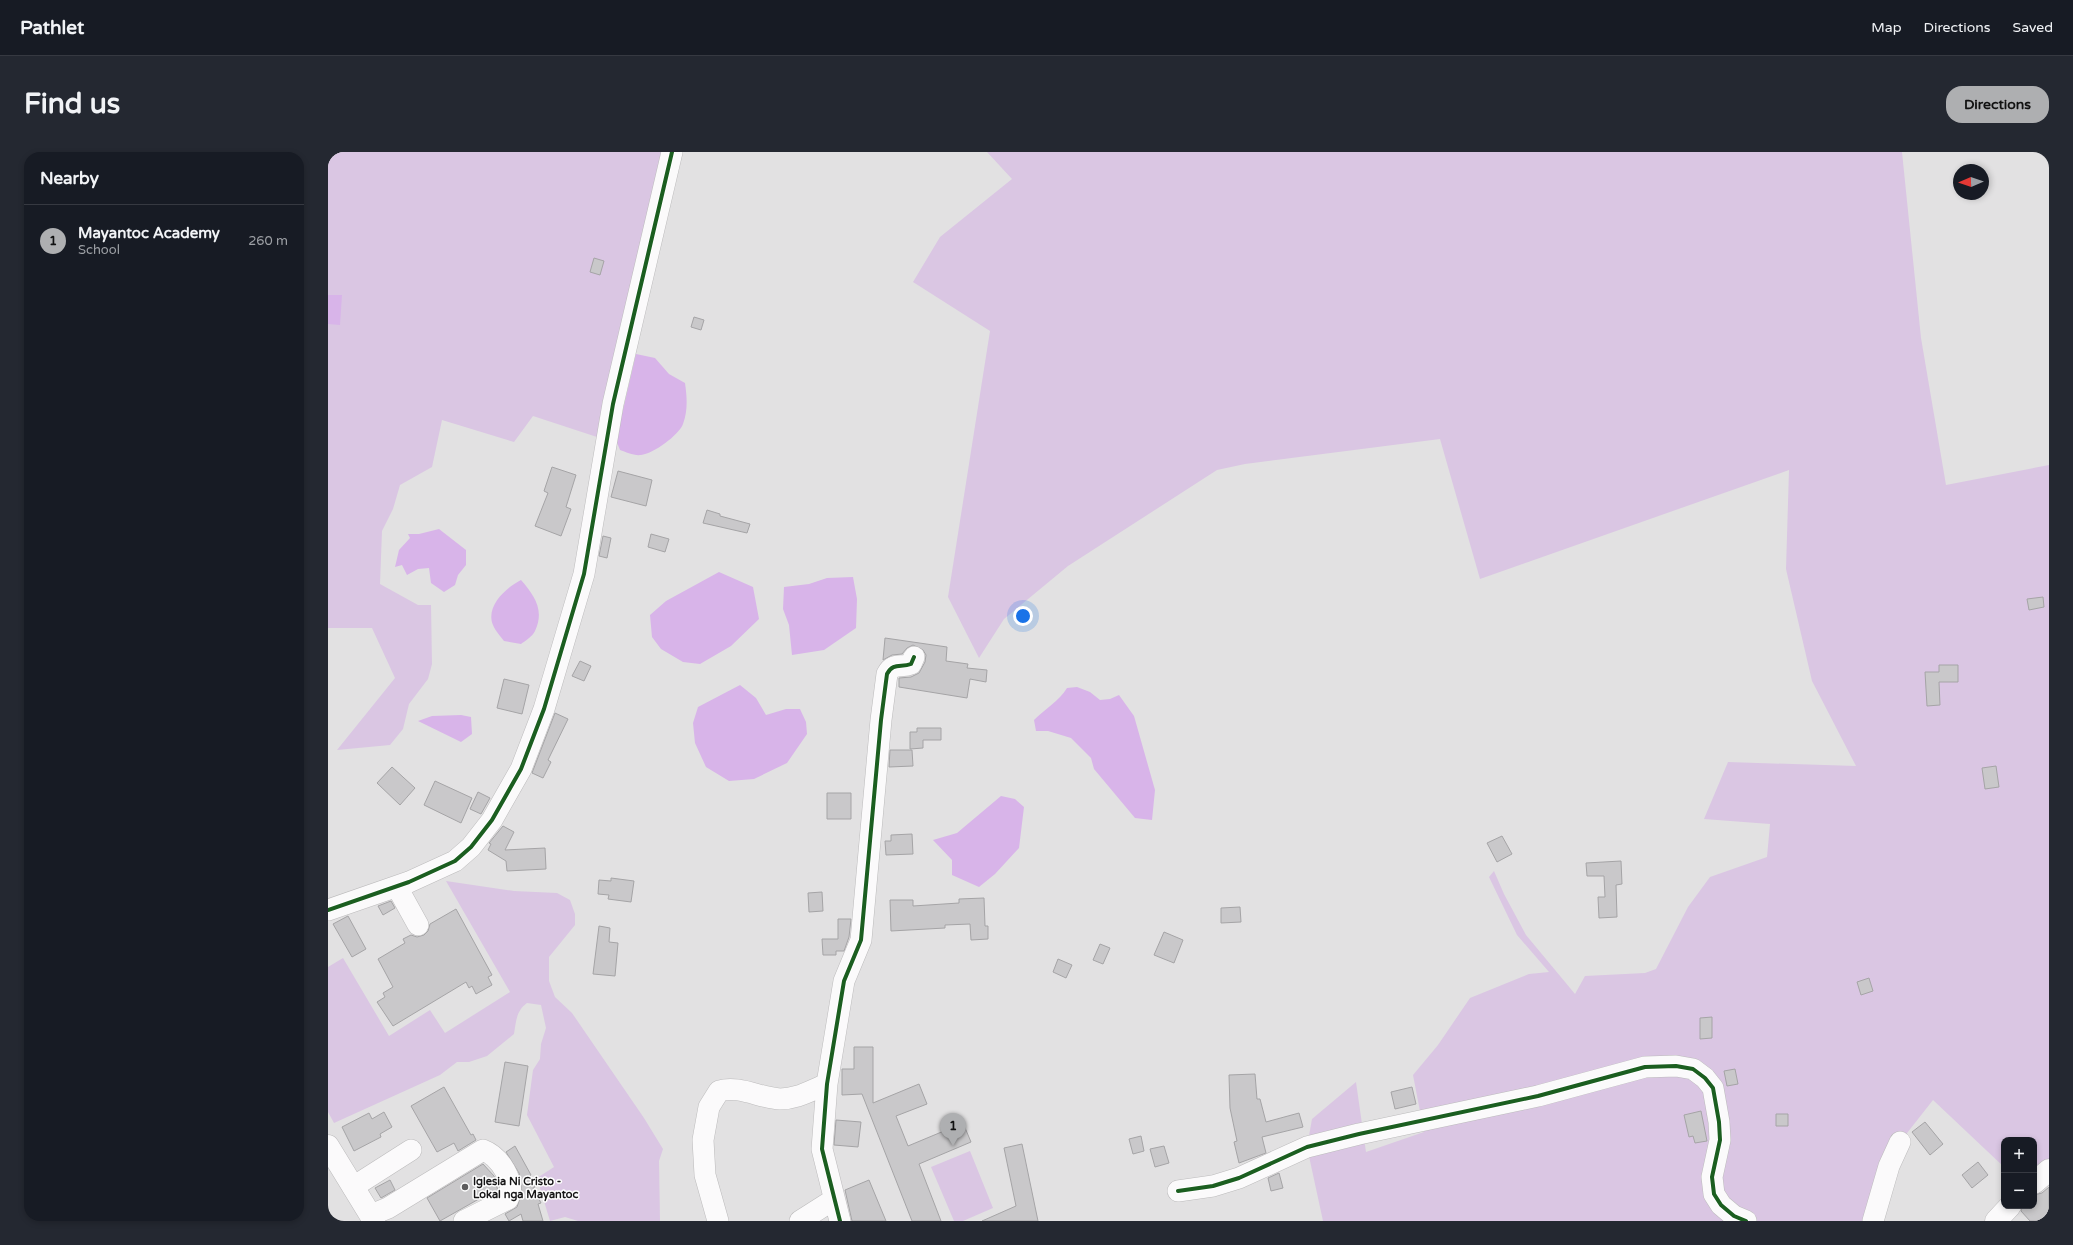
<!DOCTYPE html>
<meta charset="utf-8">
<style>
:root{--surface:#171b24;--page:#242831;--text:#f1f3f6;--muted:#9ea1a6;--line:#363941;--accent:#aeafb1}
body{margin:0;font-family:"Varela Round",sans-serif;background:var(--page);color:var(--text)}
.controls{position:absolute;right:12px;bottom:12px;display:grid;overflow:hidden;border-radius:8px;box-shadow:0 2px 6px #0003}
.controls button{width:36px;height:36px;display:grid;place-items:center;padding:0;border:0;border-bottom:1px solid var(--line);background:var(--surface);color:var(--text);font:20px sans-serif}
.compass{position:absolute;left:1625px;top:12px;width:36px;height:36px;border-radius:50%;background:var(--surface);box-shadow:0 2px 6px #0003;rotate:268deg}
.you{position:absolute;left:695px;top:464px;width:14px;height:14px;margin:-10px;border:3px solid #fff;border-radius:50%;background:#1a73e8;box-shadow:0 0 0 6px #1a73e833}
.badge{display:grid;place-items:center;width:26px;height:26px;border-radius:50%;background:var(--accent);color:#111;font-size:13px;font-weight:700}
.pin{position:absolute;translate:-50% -33px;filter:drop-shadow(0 1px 2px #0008)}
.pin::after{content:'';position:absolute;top:21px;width:14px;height:12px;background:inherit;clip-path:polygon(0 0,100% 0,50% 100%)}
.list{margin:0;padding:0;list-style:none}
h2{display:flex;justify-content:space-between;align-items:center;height:52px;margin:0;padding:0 16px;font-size:17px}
h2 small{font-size:13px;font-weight:400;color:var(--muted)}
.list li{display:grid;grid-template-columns:26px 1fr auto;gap:12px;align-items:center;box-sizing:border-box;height:72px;padding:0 16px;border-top:1px solid var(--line)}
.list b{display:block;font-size:15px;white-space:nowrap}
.list p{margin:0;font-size:13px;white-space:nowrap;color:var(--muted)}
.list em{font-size:13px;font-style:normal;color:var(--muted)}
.map{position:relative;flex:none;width:1721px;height:1069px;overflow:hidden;border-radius:16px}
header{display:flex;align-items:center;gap:24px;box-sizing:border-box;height:56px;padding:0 20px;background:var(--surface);border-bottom:1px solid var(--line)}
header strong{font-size:19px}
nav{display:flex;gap:22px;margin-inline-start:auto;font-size:14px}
.intro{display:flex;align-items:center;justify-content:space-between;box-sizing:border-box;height:96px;padding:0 24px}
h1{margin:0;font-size:28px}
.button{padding:10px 18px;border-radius:16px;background:var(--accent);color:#111;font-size:14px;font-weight:700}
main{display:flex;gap:24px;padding:0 24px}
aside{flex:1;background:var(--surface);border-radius:16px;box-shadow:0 2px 6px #0003}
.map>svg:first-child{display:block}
.green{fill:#dac6e3}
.water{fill:#d8b4e9}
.building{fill:#c9c8ca;stroke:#a5a4a6}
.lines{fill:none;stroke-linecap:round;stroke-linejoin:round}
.minor-casing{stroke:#bcbbbc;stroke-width:22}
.major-casing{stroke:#bcbbbc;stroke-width:23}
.minor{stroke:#fbfafb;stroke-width:21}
.major{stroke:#fbfafb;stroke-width:22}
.cycleway-casing{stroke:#fff;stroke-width:6}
.cycleway{stroke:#1b5e20;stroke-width:4}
.poi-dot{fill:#5d5c5d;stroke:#fff;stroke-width:1.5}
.labels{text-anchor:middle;stroke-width:3;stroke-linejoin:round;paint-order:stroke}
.poi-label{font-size:11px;font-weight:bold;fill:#161516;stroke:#fff;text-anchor:start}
</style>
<header>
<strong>Pathlet</strong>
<nav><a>Map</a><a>Directions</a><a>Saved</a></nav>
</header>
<div class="intro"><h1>Find us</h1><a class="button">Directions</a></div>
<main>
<aside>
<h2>Nearby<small></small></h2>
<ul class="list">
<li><span class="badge">1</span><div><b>Mayantoc Academy</b><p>School</p></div><em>260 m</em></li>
</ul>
</aside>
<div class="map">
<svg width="1721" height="1069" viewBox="0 0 1721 1069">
<rect width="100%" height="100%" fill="#e2e1e2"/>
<path class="green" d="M0,0h337l-68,285 -64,-21 -19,26 -72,-22 -10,47 -32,18 -7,24 -11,22 -2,53 38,21h13l1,59 -4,15 -19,25 -6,25 -13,16 -53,5 58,-72 -23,-50h-44z
M659,0h915l19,186 25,147 103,-20v707l-15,12v-44h-30v27l-71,-67 -33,42 -27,79h-550l-16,-74 5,-28 44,-37 10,70 58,-20 -11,-57 25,-30 32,-47 59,-24 20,-2 -32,-37 -28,-58 5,-6 10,23 22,41 49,59 10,-18 60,-3 11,-4 32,-62 22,-30 57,-20 3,-33 -66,-5 24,-57 128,4 -44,-85 -26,-112 3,-99 -309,109 -40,-140 -195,25 -28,6 -149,96 -64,53 -25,39 -31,-61 42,-266 -77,-49 27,-45 72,-58z
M118,729l68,10 43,2 13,7 5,14v11l-26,32v24l6,16 17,16 72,105 19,31 -4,12 1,60h-82l-13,-4 -15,4 -13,-43 17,-11 -27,-52 6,-45 7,-11 1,-15 5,-16 -5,-23 -14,-2c-11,8 -11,19 -13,31l-27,22 -18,6h-12l-17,13 -106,48 -6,-11v-145l15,-9 46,78 41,-26 15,23 65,-41z
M642,999l23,57 -30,13h-9l-23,-54z"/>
<path class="water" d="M0,143h14l-2,30 -12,-1z
M308,202l19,4 14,16 16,9c2,14 3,28 -2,41 -4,11 -30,30 -42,31 -7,1 -15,-3 -21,-5l-4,-10z
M111,377l27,21v15l-8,10 -3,10 -11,7 -13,-9 -2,-15 -11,1 -11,6 -5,-10 -7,2 4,-17 11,-12 -2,-4h11z
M391,420l34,15 6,32 -28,27 -31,18 -17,-2 -22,-13 -9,-12 -2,-22 16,-14z
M525,425l4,22 -1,29 -32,22 -32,5 -3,-30 -6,-16 1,-22 25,-3 18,-6z
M193,428c13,15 24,30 14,51 -2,5 -10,10 -14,13l-17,-3c-4,-5 -9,-11 -11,-16 -8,-19 14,-38 28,-45z
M412,533l16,13 10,17 20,-6h14l6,13 1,12 -20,29 -33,16 -25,2 -23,-14 -11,-24 -2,-20 5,-16z
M749,535l13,5 10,8 10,-1 9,-4 15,21 21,74 -3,30 -17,-2 -41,-49 -3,-11 -20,-20 -23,-7h-12l-2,-11c11,-11 25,-19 33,-32z
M133,563l10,2 1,17 -11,8 -43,-21 14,-5z
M673,644l14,3 9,8 -5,41 -24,26 -16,13 -27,-12v-15l-19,-20 24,-7z"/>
<path class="building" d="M266,106l10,3 -4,14 -10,-3z
M366,165l10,3 -3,10 -10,-3z
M224,315l24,8 -10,32 5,2 -10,27 -26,-10 13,-33 -4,-2z
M290,319l34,9 -6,26 -35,-9z
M379,358l13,4v2l30,8 -3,9 -44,-10z
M323,382l18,5 -4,13 -17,-5z
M275,384l8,2 -4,20 -8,-2z
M1715,445l1,10 -15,3 -2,-11z
M557,486l62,9 -1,14 22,3 -1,4 20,2 -1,12 -16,-3 -3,19 -68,-11v-9l12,-1 8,-4 6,-11 1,-7 -3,-5 -10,-5 -6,3 -5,6 -10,1 -9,5z
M252,509l11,5 -7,15 -12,-5z
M1611,513h19v17h-19l1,23 -13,1 -2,-34h14z
M176,527l25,6 -7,29 -25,-6z
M227,561l13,6 -20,41 3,2 -8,16 -11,-5z
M589,576h24v12h-18v8l-13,1v-17h7z
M562,598h22l1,16 -24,1z
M1668,614l3,21 -14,2 -3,-21z
M64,615l23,21 -15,17 -23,-22z
M107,629l37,17 -11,25 -37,-18z
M150,640l12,6 -9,16 -11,-5z
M499,641h24v26h-24z
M175,674l11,6 -9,18 40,-2 1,21 -39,2 -1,-10 -18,-11 3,-6 -2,-1z
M584,682l1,20 -27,1 -1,-14h6v-6z
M1174,684l10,18 -15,8 -10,-19z
M1293,709l1,23 -6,1 1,32 -18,1 -1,-21h7l-1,-21h-17l-1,-13z
M283,726l23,3 -3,21 -23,-3 1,-4 -11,-1 1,-14 12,1z
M494,740l1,19 -14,1 -1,-19z
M656,746l1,28h3v13l-17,1 -1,-16 -25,1v3l-54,3 -1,-31h23v6l46,-3v-4z
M63,749l4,7 -12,7 -5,-9z
M912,755l1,15 -20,1v-15z
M128,757l36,66 -4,2 4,8 -16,9 -4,-8 -3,2 -3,-6 -73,44 -16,-24 8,-5 -2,-4 10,-6 -15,-28 27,-16 -2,-4 8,-4 6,2 7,-2 4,-4 2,-7z
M20,764l18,33 -14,8 -19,-33z
M510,767h13l-2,18 -5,14h-8v4h-13l-1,-16h16z
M271,774l11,2 -1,14 9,1 -3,33 -22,-2z
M836,780l19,8 -9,23 -20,-8z
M772,792l10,4 -7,16 -10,-4z
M730,807l14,6 -6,13 -13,-6z
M1541,826l4,13 -12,4 -4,-13z
M1384,865v21l-12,1v-21z
M526,895h19v56l46,-19 8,20 -31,12 12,30 55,-23 8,19 -52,22 22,57h-29l-50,-127 -20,1v-26h12z
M177,910l23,4 -9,60 -24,-4z
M1407,917l3,15 -11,2 -3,-15z
M927,922l2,25h3l6,23 33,-9 4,14 -41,10 4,16 -27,10 -5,-21 3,-1 -7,-33 -1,-33z
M116,935l27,48 2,-1 3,6 -18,11 -4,-8 -17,9 -26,-46z
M1084,935l4,17 -21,5 -4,-17z
M1373,959l6,30 -12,2 -2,-7 -4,1 -5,-22z
M56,960l8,15 -12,7 1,3 -27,14 -12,-24 27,-14 3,6z
M1448,962h12v12h-12z
M508,968l25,2 -3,25 -24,-2z
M1597,970l18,22 -13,11 -18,-23z
M813,984l3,15 -11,3 -4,-15z
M694,992l16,77h-56l34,-15 -12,-58z
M187,994l16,29 -1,1 5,11 -2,1 8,15 -3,1 5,17h-20l-2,-7 -12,7 -4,-7 12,-7 5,-15 -3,-19 -13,-21z
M836,994l5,17 -14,4 -5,-18z
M1650,1010l10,13 -16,13 -10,-13z
M155,1012l11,12 4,15 -4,2 -1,-2 -53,30 -13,-23z
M951,1021l4,15 -12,3 -3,-13z
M62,1028l5,10 -14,8 -6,-10z
M541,1028l17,41h-34l-7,-31z
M1721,1035v34h-19l-9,-10 1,-5h12v-11l8,-2z"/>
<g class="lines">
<defs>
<path id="minor" d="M69,735l21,38
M0,758l81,-28 46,-21 16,-14 21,-27 29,-51 23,-60 40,-135 29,-170 59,-252
M25,1035l58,-37
M850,1039l35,-5 26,-8 68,-31 52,-13 179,-38 107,-29 31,-1 17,3 12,9 8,10 6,34 1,18 -8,37 2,17 7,11 13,11 12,5
M43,1063l17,-7 95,-58c16,6 34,32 25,49l-44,22
M390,1069l-13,-46 -2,-35 6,-33 10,-16c20,-6 41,7 61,8 18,0 31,-9 47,-15
M472,1069l33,-21
M512,1069l-18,-72 5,-65 17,-103 17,-41 20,-220 6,-46c6,-12 14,-6 24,-10l3,-7
M1545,1069l16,-55 11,-24"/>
<path id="major" d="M0,994l46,75
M1706,1031l15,-13
M1668,1069l14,-15"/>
</defs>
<use href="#minor" class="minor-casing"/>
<use href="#major" class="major-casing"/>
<use href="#minor" class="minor"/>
<use href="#major" class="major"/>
<defs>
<path id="cycleway" d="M0,758l81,-28 46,-21 16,-14 21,-27 29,-51 23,-60 40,-135 29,-170 59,-252
M850,1039l35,-5 26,-8 68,-31 52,-13 179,-38 107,-29 31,-1 17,3 12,9 8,10 6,34 1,18 -8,37 2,17 7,11 13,11 12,5
M512,1069l-18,-72 5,-65 17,-103 17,-41 20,-220 6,-46c6,-12 14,-6 24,-10l3,-7"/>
</defs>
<use href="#cycleway" class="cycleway-casing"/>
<use href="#cycleway" class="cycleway"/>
</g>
<circle class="poi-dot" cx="137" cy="1035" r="4"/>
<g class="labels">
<g class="poi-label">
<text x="145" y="1033">Iglesia Ni Cristo -<tspan x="145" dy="13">Lokal nga Mayantoc</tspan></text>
</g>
</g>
</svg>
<div class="controls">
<button>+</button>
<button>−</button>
</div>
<svg class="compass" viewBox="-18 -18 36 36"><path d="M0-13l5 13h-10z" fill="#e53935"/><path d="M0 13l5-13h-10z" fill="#9ea1a6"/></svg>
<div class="you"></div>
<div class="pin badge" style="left:625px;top:994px">1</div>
</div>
</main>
